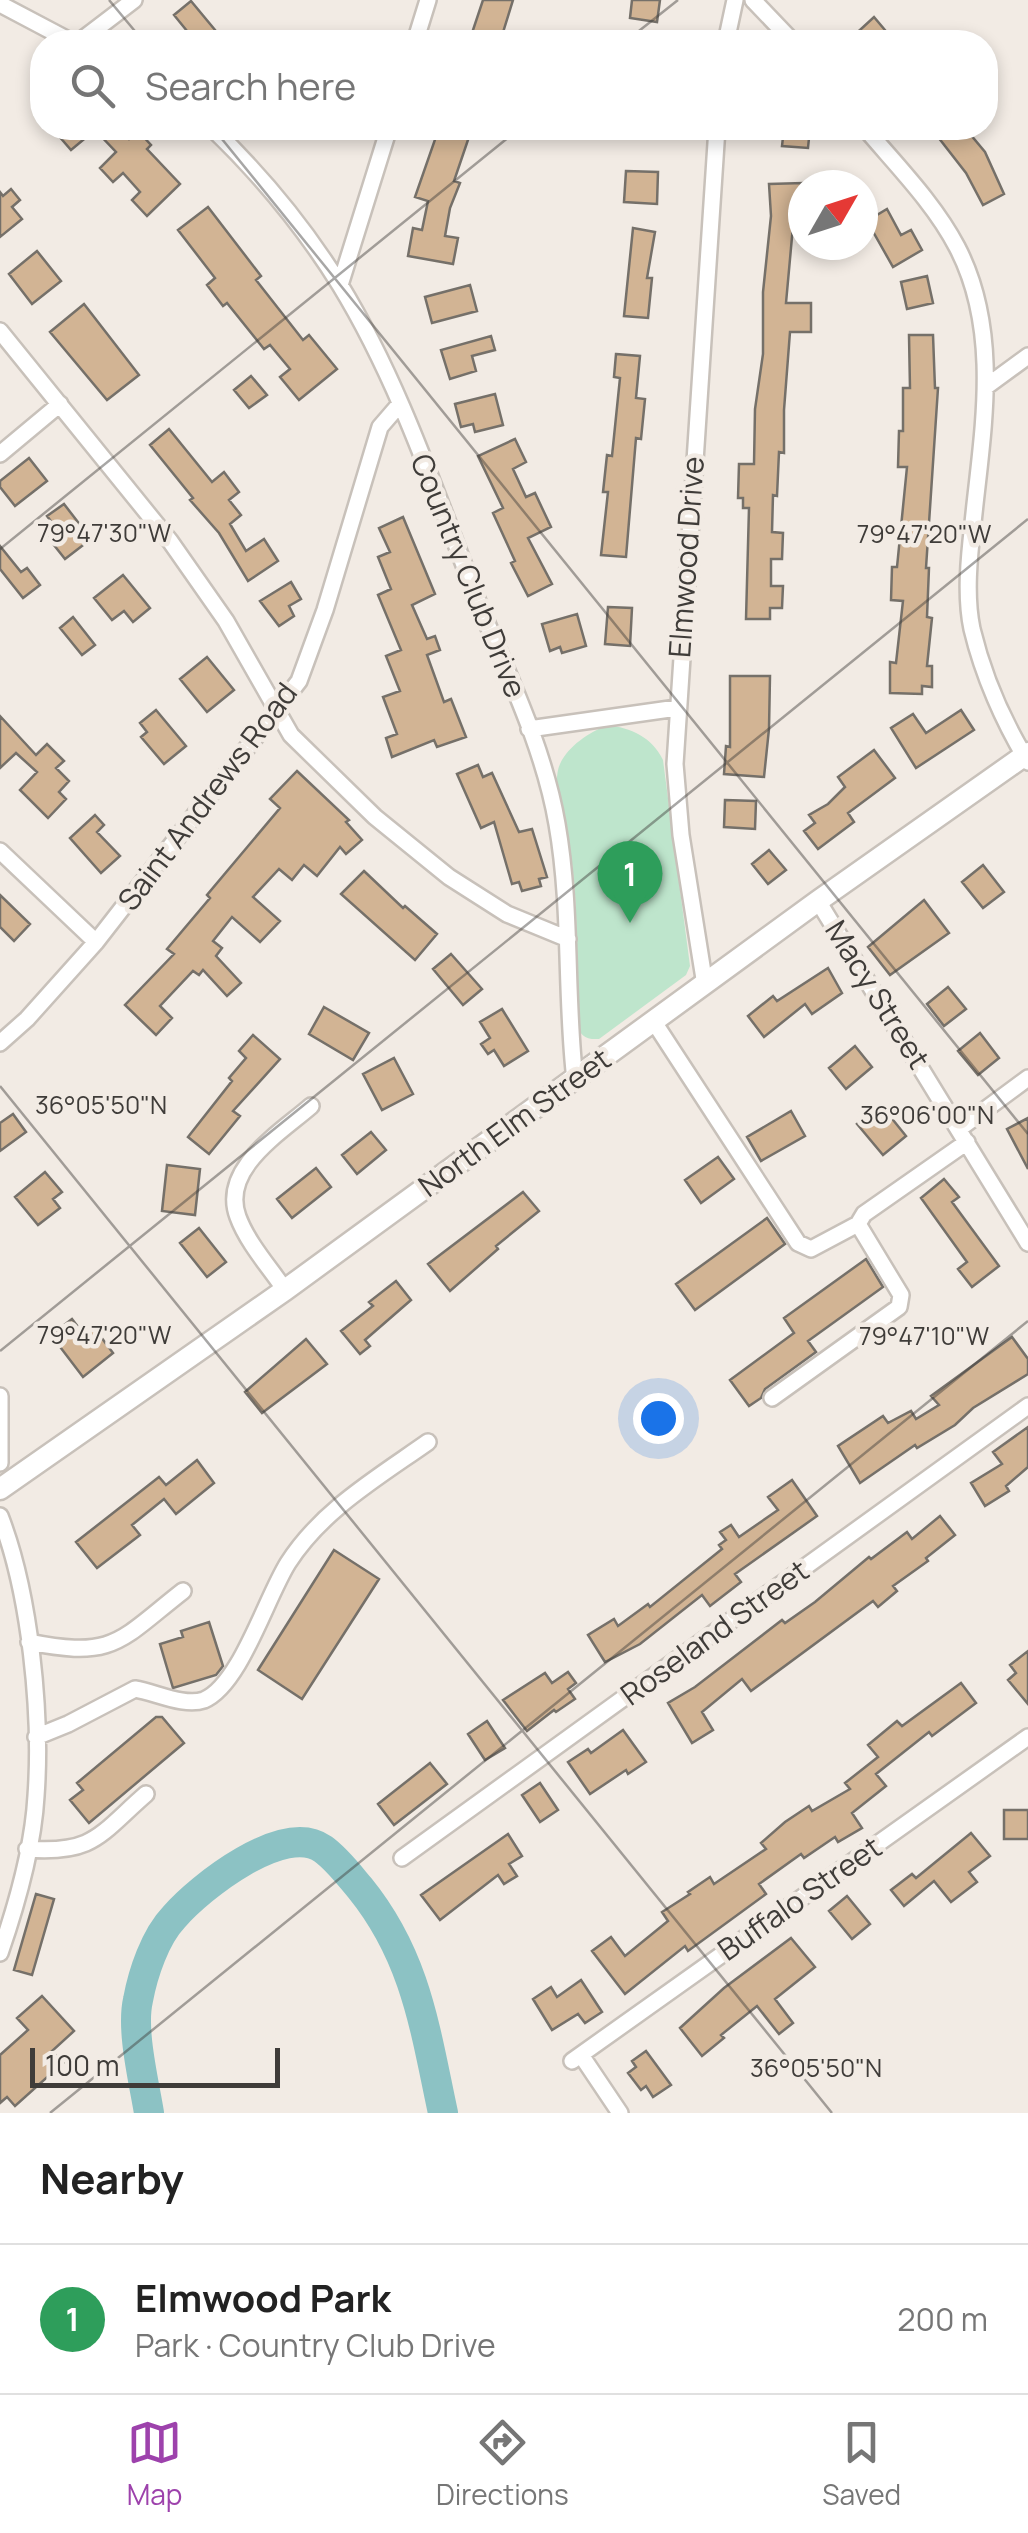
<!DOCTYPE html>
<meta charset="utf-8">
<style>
:root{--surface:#fff;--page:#f2f2f2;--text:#222;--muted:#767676;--line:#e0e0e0;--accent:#9d42ac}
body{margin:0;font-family:Manrope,sans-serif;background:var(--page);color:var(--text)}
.compass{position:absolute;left:788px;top:170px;width:90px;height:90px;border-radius:50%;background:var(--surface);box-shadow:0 5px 15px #0003;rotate:51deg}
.scale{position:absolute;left:30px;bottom:25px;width:250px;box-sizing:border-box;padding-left:10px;border:5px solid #3f3c39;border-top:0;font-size:28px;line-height:35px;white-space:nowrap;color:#3f3c39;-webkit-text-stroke:8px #f2ebe4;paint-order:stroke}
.you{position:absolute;left:658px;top:1418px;width:35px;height:35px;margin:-25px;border:8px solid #fff;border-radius:50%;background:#1a73e8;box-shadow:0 0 0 15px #1a73e833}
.badge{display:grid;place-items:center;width:65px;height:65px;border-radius:50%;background:var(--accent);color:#fff;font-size:32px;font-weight:700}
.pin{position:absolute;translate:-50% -82px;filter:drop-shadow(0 2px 5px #0008)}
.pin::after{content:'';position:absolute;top:52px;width:35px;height:30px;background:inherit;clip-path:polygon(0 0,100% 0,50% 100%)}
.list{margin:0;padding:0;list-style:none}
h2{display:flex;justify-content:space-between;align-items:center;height:130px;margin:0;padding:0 40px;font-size:42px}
h2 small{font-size:32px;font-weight:400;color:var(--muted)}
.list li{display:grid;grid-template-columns:65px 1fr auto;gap:30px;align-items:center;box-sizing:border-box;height:150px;padding:0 40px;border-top:2px solid var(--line)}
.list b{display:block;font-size:38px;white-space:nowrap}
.list p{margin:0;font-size:32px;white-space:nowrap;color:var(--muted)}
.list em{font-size:32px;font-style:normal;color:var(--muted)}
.icon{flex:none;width:55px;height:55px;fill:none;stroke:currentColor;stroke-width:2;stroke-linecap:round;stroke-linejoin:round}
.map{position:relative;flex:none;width:1028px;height:2113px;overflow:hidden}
.search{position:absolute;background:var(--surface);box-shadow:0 5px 15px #0003;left:30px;right:30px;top:30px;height:110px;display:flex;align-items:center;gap:25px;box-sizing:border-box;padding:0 35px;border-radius:40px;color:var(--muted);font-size:38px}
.sheet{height:280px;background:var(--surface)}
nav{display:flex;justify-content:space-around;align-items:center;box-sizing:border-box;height:140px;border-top:2px solid var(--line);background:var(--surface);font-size:28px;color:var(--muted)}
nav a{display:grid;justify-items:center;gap:5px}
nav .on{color:var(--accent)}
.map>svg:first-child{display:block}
.green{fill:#bee5cc}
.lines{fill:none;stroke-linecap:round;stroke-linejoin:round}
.river{stroke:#8cc2c4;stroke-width:30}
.building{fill:#d2b494;stroke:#757069;stroke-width:2.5}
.minor-casing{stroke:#c8c1ba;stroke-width:20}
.major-casing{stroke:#c8c1ba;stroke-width:25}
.minor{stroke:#fff;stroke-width:15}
.major{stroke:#fff;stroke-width:20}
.ticks{fill:none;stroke:#3f3c39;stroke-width:2.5;stroke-opacity:0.45}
.labels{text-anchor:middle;stroke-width:9;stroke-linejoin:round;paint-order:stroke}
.street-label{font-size:30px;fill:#3f3c39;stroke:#f2ebe4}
.ticks-label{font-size:25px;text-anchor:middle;fill:#3f3c39;stroke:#f2ebe4;stroke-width:9;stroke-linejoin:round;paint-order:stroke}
</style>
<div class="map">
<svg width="1028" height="2113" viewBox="0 0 1028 2113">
<rect width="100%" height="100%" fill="#f2ebe4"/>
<path class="green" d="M607,725c24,3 45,12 56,35l27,206 -4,9 -87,64c-14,1 -19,-4 -23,-16 0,-62 4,-123 -8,-184 -4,-21 -17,-55 -8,-75 9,-19 29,-31 47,-39z"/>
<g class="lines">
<path class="river" d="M149,2113c-5,-31 -18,-83 -11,-113 5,-27 17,-63 36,-83 26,-30 110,-96 149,-68 14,10 26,26 37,39 56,69 65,141 83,225"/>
</g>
<path class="building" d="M483,0h30l-13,42h-31z
M632,0h28l-3,22 -27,-4z
M191,1l34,41h-29l-22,-27z
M874,17l21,25h-51l16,-12z
M52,128h66l11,11 9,-8 13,14 -4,4 33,35 -33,32 -15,-16 8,-8 -17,-19 -10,9 -13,-14 16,-16 -21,-22 -24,20z
M439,128l32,3 -17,50 6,2 -10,25 -5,28 13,2 -5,26 -45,-8 5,-28 9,2 6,-29 -13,-4z
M784,128h26l-2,20 -26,-2z
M931,128h34l20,24 19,42 -21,11 -17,-32z
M626,171l32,1 -1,32 -33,-2z
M803,183v21h-8l-9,99h25v29h-21l-6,78v43l-5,-1 -2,44 -4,-1 -1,37 11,1 -1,26h-11v27h12l-1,22h-12v11h-24l3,-111h-6v-10h-5l1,-34h15l1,-55 8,-55v-62l8,-76 -2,-32z
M11,189l9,11 -8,7 10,12 -22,18v-45l3,4z
M208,207l53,69 -5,4 47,60 6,-5 28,34 -38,31 -19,-23 10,-8 -20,-24 -6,4 -37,-46 -4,3 -16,-21 8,-7 -37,-48z
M887,209l14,26 10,-5 11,20 -29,17 -26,-46z
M633,228l22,4 -8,46h5l-4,40 -24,-2z
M37,251l24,30 -29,23 -23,-30z
M927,276l6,27 -26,6 -6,-27z
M470,285l7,26 -45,12 -7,-26z
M84,304l55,71 -32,25 -57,-68z
M909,335h24l2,53h3l-12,180h3l-2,49 5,1 -5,48h5v21l-10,-1v8l-32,-1v-31l6,1 7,-62 -12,-1 1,-33h5l10,-100h-9l1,-36h4v-43h7z
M491,336l4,14 -23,6 4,15 -26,8 -9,-29z
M616,354l24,2 -4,42 9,1 -4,40 -5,-1 -10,119 -25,-2 7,-63h-5l4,-37 5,1 8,-78 -6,-1z
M251,376l16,19 -18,13 -15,-18z
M495,394l8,31 -28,7 -2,-8 -12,3 -6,-23z
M169,429l43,53 12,-10 15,20 -10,8 12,15 -11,9 16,27 18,-12 14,22 -30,20 -29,-48 -29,-33 3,-2 -43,-53z
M515,439l11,23 -13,7 13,28 9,-4 16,34 -23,11 24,46 -24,12 -17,-33 4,-2 -22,-48 10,-5 -25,-52z
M29,458l18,23 -32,25 -15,-19v-6z
M64,504l27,35 -26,20 -19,-24 10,-7 -9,-12z
M403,517l32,77 -23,11 15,34 8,-3 5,14 -13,5 17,47 7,-3 15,38 -29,10 -3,-7 -42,17 -6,-19 11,-4 -14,-37 17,-6 -14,-35 15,-6 -23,-55 13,-6 -13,-32 12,-5 -11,-24z
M0,546l21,26 6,-4 13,17 -17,13 -23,-29z
M123,575l27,33 -17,14 -9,-11 -12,9 -18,-22z
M291,582l10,17 -12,7 5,10 -15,10 -19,-25z
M608,607l24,1 -2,38 -25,-2z
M577,614l9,32 -24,7 -2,-6 -10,4 -8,-27z
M73,617l22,28 -13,10 -22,-27z
M207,657l27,33 -27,22 -27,-33z
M730,676h40l-1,53 -5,48 -40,-3 2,-28 4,1z
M156,710l30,36 -22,18 -23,-27 6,-5 -7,-9z
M961,710l13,20 -58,38 -25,-40 22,-14 13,19z
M0,716l36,39 11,-11 17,17 -8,7 13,13 -10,11 7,7 -18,19 -28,-28 17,-18 -21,-19 -16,15z
M874,750l21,28 -47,35 6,9 -36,27 -14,-18 11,-8 -6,-8 19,-11 17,-17 -7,-10z
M478,765l5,12 9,-4 27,59 13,-3 15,48 -8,2 2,7 -19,5 -3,-9 -7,2 -18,-62 -13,6 -24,-54z
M297,771l52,49 -3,2 16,18 -16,14 -6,-7 -23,29 -13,-11 -12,15 -13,-11 -26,28 27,24 -20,21 -28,-25 -19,24 9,7 -6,8 25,27 -14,13 -24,-26 -4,5 -6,-4 -33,35 12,12 -16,17 -31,-30 49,-51 -7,-5 43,-51 -3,-3 73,-87 -10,-9z
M725,800l31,1 -1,28 -31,-2z
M95,815l9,10 -7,7 23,24 -19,17 -31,-35z
M769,850l17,20 -18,14 -16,-20z
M983,865l21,27 -21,16 -21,-26z
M364,871l39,37 2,-2 32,28 -22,26 -74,-66z
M0,895l30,29 -16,17 -14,-14z
M924,900l25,33 -59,42 -22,-28z
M451,954l31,35 -19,16 -30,-36z
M828,968l14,25 -30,21 -7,-10 -41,33 -16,-21 25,-20 4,5z
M948,987l18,22 -22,17 -17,-22z
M324,1007l45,26 -16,27 -44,-26z
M502,1009l26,42 -24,15 -10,-16 -6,4 -7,-10 9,-6 -10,-16z
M980,1033l19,25 -21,17 -20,-24z
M253,1035l27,24 -47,52 7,5 -31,38 -21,-17 44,-56 -3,-3 17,-20 -7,-7z
M855,1046l17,21 -26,22 -17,-21z
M394,1058l19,36 -31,16 -19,-36z
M881,1105l25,31 -23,19 -26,-31z
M791,1111l14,25 -44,25 -14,-24z
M13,1114l13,18 -26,19v-28z
M1028,1118v51l-21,-40z
M371,1132l15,18 -29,24 -15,-19z
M718,1157l16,22 -33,24 -16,-23z
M167,1165l33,4 -5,46 -33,-4z
M316,1168l15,19 -39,31 -15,-19z
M45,1172l17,20 -9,7 7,9 -22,17 -23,-28z
M944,1179l15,18 -7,5 47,64 -27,21 -14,-18 9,-7 -46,-64z
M523,1192l16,19 -43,35 2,3 -48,42 -22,-27z
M767,1218l18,26 -90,66 -19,-26z
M199,1228l27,34 -19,15 -27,-34z
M866,1259l17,28 -75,54 8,11 -51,37 -4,9 -12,8 -19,-26 64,-47 -10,-15z
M396,1281l15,19 -46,40 5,6 -10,8 -19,-23 32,-25 -4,-4z
M72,1319l10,13 10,-7 21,28 -30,24 -32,-42z
M1012,1337l16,22v15l-55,34 -18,17 -38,23 -2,-3 -55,38 -22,-37 45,-30 5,7 23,-12 5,8 23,-14 -8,-9z
M306,1339l21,25 -65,49 -17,-21z
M1028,1427v40l-22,19 3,5 -24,15 -14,-23 31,-19 -9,-12z
M197,1460l17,23 -38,31 -12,-15 -32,26 8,10 -43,33 -21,-26 83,-65 7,8z
M792,1480l25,36 -82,58 6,8 -31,24 -8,-11 -62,49 -35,18 -17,-27 26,-16 4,7 30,-22 2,3 72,-58 -3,-4 7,-5 -6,-8 11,-7 8,12 39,-27 -10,-13z
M940,1516l15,19 -29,23 2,3 -35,25 4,5 -19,16 -5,-6 -122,90 -9,-12 -40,33 11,18 -21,13 -24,-40 27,-16 87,-67 3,3 30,-21 54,-45 2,2 36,-27 5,7z
M334,1550l45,29 -77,120 -44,-29z
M209,1622l14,44 -7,9 -43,13 -13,-44 23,-7 -2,-6z
M1028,1651v53l-20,-24 8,-7 -6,-8z
M568,1672l8,11 -8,6 7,10 -19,13 -2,-2 -27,21 -24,-31 42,-27 7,10z
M961,1683l15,20 -44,33 -3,-4 -53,42 10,12 -34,27 10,15 -24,14 -3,-5 -31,21 -3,-4 -42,30 7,10 -78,57 -3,-5 -60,48 -33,-43 19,-14 14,19 43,-35 -6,-9 28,-18 -2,-2 22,-15 4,7 52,-35 -5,-6 24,-21 24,-16 3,5 38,-22 -5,-6 33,-26 -10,-12 29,-24 5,5z
M156,1717h6l22,26 -95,80 -19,-23 13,-10 -6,-7z
M487,1721l18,27 -20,12 -17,-26z
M623,1730l23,32 -18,12 -2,-4 -36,24 -22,-32 20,-13 3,4z
M430,1763l17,21 -53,41 -16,-21z
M540,1783l18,27 -18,12 -18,-27z
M1004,1810h24v29h-24z
M971,1833l19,23 -21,16 8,10 -26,20 -17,-21 -30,25 -13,-16 21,-16 4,4z
M508,1834l14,22 -13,8 8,12 -13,8 -6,-9 -58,45 -19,-25z
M36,1894l18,5 -22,76 -18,-5z
M847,1896l23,28 -18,15 -23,-28z
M791,1938l24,29 -40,32 18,24 -14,11 -22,-28 -36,29 3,3 -22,18 -22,-28 44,-40z
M581,1980l21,32 -17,11 -7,-9 -26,16 -19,-31 18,-12 6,10z
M42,1996l32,35 -22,20 11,12 -48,43 -8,-9 -7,6v-48l28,-25 -11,-12z
M646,2051l25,34 -18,12 -7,-11 -5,4 -13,-17 8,-6 -4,-6z"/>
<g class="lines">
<defs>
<path id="minor" d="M753,0l40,42
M0,4l72,38
M79,42l55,-42
M415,42l13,-42
M726,42l9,-42
M212,128c49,47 92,99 128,157 60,98 97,212 139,319 29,71 65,144 78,220 15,85 8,171 18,256
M865,128c32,38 69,75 92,119 45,86 25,186 16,276 -4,34 -8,73 -1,106 11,46 32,94 56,133
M340,285l49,-157
M0,331l170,210 56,80 65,114 84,82 74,60 58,37 61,25
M987,386l41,-30
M0,454l60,-50
M529,729l148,-21
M0,851l96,91
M818,901l210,342
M705,985l-24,-150 -6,-71 42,-636
M654,1022l144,221 13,6 47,-25
M0,1043l27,-24 69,-77 203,-261 26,-71 55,-183 19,-22
M959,1129l69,-51
M285,1290c-15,-22 -38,-48 -47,-73 -18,-48 42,-84 73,-111
M0,1396v67
M772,1398l127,-91 2,-12 -43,-71 6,-10 103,-72
M0,1516c30,77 42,197 36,280 -3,53 -19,108 -36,157
M29,1642c86,17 90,-1 154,-51
M36,1737l32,-13 67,-35c20,3 49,18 69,11 36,-15 62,-102 84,-137 34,-53 89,-85 140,-121
M27,1849c67,5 72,-14 119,-55
M402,1858l626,-452
M581,2055l39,58
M572,2061l456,-324"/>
<path id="major" d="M0,1489l285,-199 533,-389 210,-148"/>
</defs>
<use href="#minor" class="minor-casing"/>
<use href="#major" class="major-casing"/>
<use href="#minor" class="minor"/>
<use href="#major" class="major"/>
</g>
<path class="ticks" d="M109,0l35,42M625,42l53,-42M213,128l815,1006M0,549l520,-421M0,1086l832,1027M0,1351l1028,-832M50,2113l978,-792"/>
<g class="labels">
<g class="street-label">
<text transform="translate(687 557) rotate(-86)" y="10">Elmwood Drive</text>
<text transform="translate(468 576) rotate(68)" y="10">Country Club Drive</text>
<text transform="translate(208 797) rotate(-53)" y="10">Saint Andrews Road</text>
<text transform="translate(877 995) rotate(58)" y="10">Macy Street</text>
<text transform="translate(515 1123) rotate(-36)" y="10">North Elm Street</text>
<text transform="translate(715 1633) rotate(-36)" y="10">Roseland Street</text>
<text transform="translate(800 1899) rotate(-35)" y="10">Buffalo Street</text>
</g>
</g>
<g class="ticks-label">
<text x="104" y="542">79°47'30"W</text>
<text x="924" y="543">79°47'20"W</text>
<text x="101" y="1114">36°05'50"N</text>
<text x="927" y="1124">36°06'00"N</text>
<text x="104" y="1344">79°47'20"W</text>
<text x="924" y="1345">79°47'10"W</text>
<text x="816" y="2077">36°05'50"N</text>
</g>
</svg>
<svg class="compass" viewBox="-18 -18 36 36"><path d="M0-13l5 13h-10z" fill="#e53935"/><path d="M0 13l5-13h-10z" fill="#767676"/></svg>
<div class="scale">100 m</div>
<div class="you"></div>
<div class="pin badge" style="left:630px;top:923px;background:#2e9e5b">1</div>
<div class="search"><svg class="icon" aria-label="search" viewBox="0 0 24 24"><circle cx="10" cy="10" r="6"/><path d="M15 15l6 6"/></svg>Search here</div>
</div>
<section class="sheet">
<h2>Nearby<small></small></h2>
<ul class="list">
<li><span class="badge" style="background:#2e9e5b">1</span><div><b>Elmwood Park</b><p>Park · Country Club Drive</p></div><em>200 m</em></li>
</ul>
</section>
<nav>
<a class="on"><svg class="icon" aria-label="map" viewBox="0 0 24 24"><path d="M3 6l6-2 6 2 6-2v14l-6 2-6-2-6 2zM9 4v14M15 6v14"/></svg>Map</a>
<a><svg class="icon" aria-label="directions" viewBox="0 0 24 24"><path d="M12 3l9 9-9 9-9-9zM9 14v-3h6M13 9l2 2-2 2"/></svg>Directions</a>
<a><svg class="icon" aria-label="saved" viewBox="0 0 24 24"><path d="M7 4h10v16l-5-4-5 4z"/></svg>Saved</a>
</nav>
